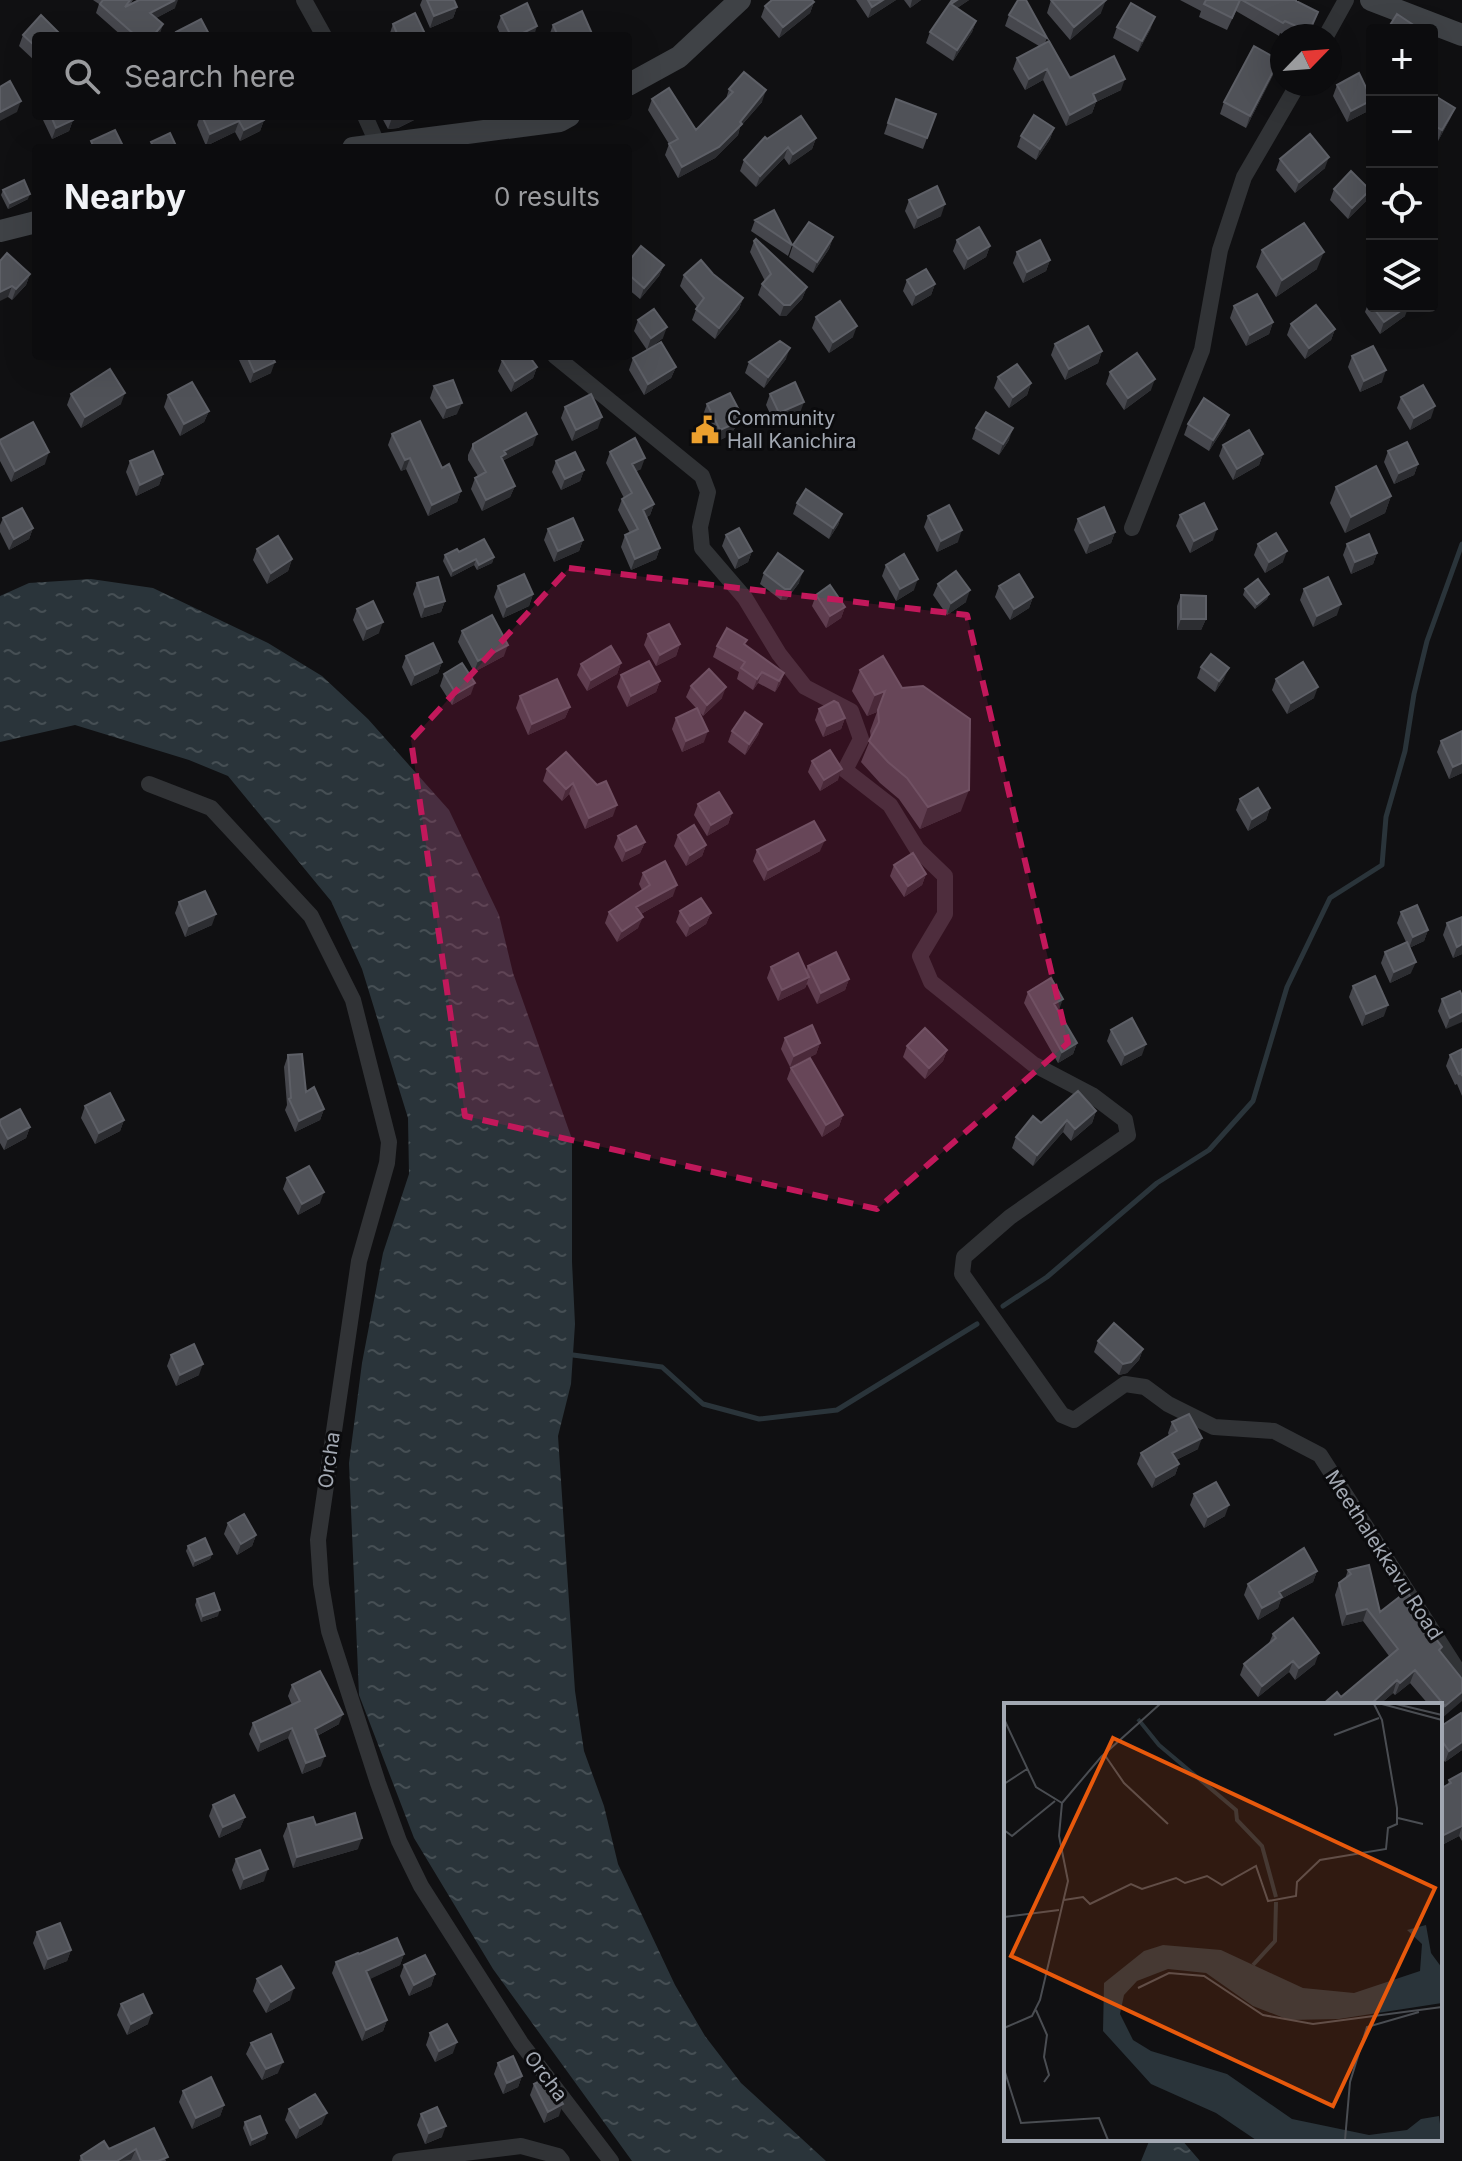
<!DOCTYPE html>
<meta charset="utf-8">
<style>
:root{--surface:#0c0c0e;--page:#1a1a1c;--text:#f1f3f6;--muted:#9a9b9e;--line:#2c2c2e}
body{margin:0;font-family:Inter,sans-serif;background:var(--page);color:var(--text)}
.controls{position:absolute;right:24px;top:24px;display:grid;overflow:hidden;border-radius:8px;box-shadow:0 8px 32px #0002}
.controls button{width:72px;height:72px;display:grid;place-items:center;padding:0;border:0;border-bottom:2px solid var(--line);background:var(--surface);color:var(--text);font:40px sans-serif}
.compass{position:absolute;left:1270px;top:24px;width:72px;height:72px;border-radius:50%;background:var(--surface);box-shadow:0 8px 32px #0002;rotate:65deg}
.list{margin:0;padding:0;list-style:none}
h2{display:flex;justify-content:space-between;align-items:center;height:104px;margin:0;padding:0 32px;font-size:34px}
h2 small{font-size:26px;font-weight:400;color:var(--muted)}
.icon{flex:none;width:44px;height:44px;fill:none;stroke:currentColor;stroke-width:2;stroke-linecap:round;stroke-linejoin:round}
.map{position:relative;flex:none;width:1462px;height:2161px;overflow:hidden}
.search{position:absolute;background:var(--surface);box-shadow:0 8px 32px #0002;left:32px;top:32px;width:600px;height:88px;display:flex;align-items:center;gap:20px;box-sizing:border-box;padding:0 28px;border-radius:8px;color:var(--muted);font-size:30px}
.panel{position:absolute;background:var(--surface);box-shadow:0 8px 32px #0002;left:32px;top:144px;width:600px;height:216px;border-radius:8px}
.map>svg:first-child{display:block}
.water{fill:url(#water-ripples)}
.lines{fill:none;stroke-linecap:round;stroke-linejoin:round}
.stream{stroke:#2a343a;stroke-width:5}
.minor{stroke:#313336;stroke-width:16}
.secondary{stroke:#3f4246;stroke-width:22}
.wall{fill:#46474d}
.shaded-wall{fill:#2c2d31}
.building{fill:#505258;stroke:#5d5f66;stroke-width:2}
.marked{fill:#c2185b;fill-opacity:0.2;stroke:#c2185b;stroke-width:6;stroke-dasharray:16 10;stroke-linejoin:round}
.labels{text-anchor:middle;stroke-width:6;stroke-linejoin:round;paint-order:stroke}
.poi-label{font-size:20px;fill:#a2a8b2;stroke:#0b0b0d;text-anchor:start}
.street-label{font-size:20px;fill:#a2a8b2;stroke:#0b0b0d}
.inset-river{fill:none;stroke:#2a343a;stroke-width:4}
.inset-road{fill:none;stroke:#4a4d52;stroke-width:2}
.view{fill:#e8590c;fill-opacity:0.15;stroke:#e8590c;stroke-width:4}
.inset-edge{fill:none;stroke:#a2a8b2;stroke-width:4}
</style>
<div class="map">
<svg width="1462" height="2161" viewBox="0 0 1462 2161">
<defs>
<pattern id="water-ripples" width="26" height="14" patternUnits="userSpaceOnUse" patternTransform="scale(2)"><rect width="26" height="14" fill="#2a343a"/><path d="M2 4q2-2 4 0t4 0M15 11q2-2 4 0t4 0" fill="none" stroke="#464f54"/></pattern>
</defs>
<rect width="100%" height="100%" fill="#101012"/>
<path class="water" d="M91,579l62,9 115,55 54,33 46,43 81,91 50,105 14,58 59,166v123l3,62 -4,60 -13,52 17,255 9,60 20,55 14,58 57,121 30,51 36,47 85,78h-194l-139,-192 -79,-131 -55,-143 -10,-232 13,-100 21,-110 26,-79 -1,-56 -46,-149 -31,-68 -103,-125 -39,-16 -114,-35 -75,17v-146l29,-13z
M1150,2139h31l19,22h-59z"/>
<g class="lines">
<path class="stream" d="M1003,1306l44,-29 110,-94 52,-33 44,-49 34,-114 43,-89 52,-33 4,-48 19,-66 9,-57 13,-53 35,-97
M573,1355l89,12 41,37 56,15 78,-9 140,-86"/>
<path class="minor" d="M304,0l20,36
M1326,36l20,-36
M365,116l13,29
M555,356l147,120 6,16 -8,35 2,21 43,50 34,56 26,33 46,24 10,28 -16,31 45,35 27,44 28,27v38l-25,42 11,26 102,82 59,31 33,25 3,15 -118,82 -46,40 -2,17 100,141 12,5 51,-36 20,3 23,17 46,23 60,4 46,24 142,222
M1132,528l70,-178 18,-100 24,-73 54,-93
M149,784l62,24 100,108 42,84 36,142 -2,21 -28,98 -41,279 3,44 8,47 49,152 21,58 22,45 100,157 90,118
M400,2161l121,-15 37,10 4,5"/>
<path class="secondary" d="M1371,0l91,35
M628,85l51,-28 61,-57
M353,148l207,-27 9,-5
M0,231l36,-9"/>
</g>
<path class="wall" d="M93,0h40l-3,5 45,3 -19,10 4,16 -2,2h-36l-26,-23 3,-9z
M422,0h32l3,7 -4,11 -23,10 -10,-23z
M856,0h40l-28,18z
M904,0h17l-11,8z
M952,0h17l-12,8 19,13 -4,11 -19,29 -27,-18 4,-11z
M1051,0l50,13 -31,27 -23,-27z
M1180,0h117l-1,2 22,10 -10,24h-22l-6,-3 -1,3 -43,-25 -9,19 -28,-13 2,-6z
M814,2l-4,11 -31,25 -18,-21 4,-11z
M1009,15l38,23 -2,5 25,35 51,12 -25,12 -4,11 -26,13 -23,-46 -18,10 -12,-21 4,-11 22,-12 -34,-20z
M501,16l33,20h-33l-4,-9z
M393,24l33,12h-37z
M553,25l40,11h-44z
M1117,27l34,1 -13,24 -25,-14z
M58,32l-1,4h-21v26l-17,-16 4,-11z
M1275,71l-29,57 -26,-14 4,-12z
M1337,85l35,14 -4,12 -21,11 -14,-26z
M729,89l33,13 -22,25 -2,8 -23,23 -37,20 -13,-23 4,-11 -21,-34 4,-11 44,31 30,-31z
M1432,94l23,14 -5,11 -12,22 -6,-3z
M896,99l40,15 -13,35 -39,-15z
M44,116h27l2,4 -4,11 -17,8 -9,-19z
M200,116h2l62,4 -4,11 -20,10 -5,-9 -29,14 -9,-21z
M381,116h41l-24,12 -10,1z
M1054,128l-4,11 -14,21 -19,-13 4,-11z
M816,138l-4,11 -23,16 -5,-7 -28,29 -16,-16 4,-11 23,-21z
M1280,159l45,9 -30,25 -19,-23z
M1334,189l32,12 -18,18 -18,-19z
M3,190l25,9 -20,10 -7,-14z
M909,200l32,16 -27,13 -9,-18z
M755,220l37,25 -4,11 -37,-25z
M833,237l-4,12 -16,24 -24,-16 4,-12z
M957,240l33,6 -4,11 -22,13 -11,-19z
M754,241l53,46 -5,12 -16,17h-6l-22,-21 4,-11 3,-3 -15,-29z
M1262,250l55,19 -41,28 -20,-30z
M1017,252l33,8 -4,11 -23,12 -10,-20z
M7,253l23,21 -4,11 -14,15 -4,-3z
M628,262l36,3 -5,11 -19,23 -12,-10z
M713,274l30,24 -4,11 -24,30 -23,-19 5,-13 -17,-21 4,-11z
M907,280l28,4 -4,11 -19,11 -9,-15z
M1369,301l36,15 -25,18 -15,-22z
M1234,306l39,16 -4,12 -23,12 -16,-28z
M816,317l37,20 -24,16 -17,-25z
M638,320l25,18 -16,12 -13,-19z
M1291,324l44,5 -4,11 -26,19 -18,-24z
M1055,344l47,7 -4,12 -33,17 -14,-25z
M240,356h32l-1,17 -21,10 -11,-23z
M1352,356l30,26 -22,10 -12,-25z
M633,358l43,9 -5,11 -27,17 -15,-25z
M786,359l-22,29 -19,-15 4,-11z
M502,360l35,7 -4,11 -22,14 -13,-21z
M1110,372l41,18 -27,20 -18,-26z
M998,377l33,6 -4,12 -18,13 -15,-20z
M434,386l23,28 -14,5 -13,-21z
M71,394l50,10 -40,24 -14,-23z
M770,394l30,19 -25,11 -9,-19z
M168,395l41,16 -5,11 -24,14 -16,-29z
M1401,397l30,21 -21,12 -13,-22z
M707,404l34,10 -4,11 -7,10 -14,7 -13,-27z
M565,407l33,21 -26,13 -11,-23z
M1229,415l-4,11 -16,25 -25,-16 4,-11z
M976,428l33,12 -10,15 -27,-16z
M392,434l69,57 -4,11 -29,14 -22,-47 -5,2 -13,-26z
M0,440l45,24 -34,18 -11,-21z
M473,444l60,1 -29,15 -1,3 12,23 -5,11 -28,14 -11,-22 4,-11 3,-2 -10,-16v-5z
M1223,445l40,9 -4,11 -26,15 -14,-24z
M1388,451l30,13 -4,11 -20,9 -10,-22z
M610,452l31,17 -5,2 18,33 -4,11 -3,2 13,31 -4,11 -25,11 -10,-23 4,-12 5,-2 -12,-23 4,-11 2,-1 -18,-35z
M130,461l33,13 -4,11 -23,11 -10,-24z
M556,461l28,9 -4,11 -19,9 -9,-18z
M1336,487l55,9 -6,17 -40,20 -15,-30z
M797,503l45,11 -4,11 -9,14 -36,-25z
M1180,515l33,25 -23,13 -14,-27z
M928,516l30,26 -21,10 -13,-25z
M3,518l30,10 -4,11 -20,11 -9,-18v-7z
M1078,519l37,13 -4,11 -25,11 -12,-24z
M548,529l35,11 -4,11 -25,11 -10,-22z
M726,535l26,16 -4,11 -13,7 -13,-23z
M1258,544l25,18 -18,11 -11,-18z
M1347,544l30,9 -4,11 -22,10 -8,-19z
M257,549l35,10 -4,12 -21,13 -14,-24z
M459,552l35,5 -2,6 -15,7 -3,-5 -23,12 -8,-16 2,-6z
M886,565l28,25 -18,11 -14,-25z
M764,573l35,10 -13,17h-5l-21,-16z
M417,583l28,18 -4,11 -20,6 -8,-24z
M938,584l28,18 -19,13 -14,-20z
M498,586l35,8 -4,12 -26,12 -9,-21z
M999,586l34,11 -4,11 -19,12 -15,-23z
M1245,589l24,5 -2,5 -12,10 -12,-14z
M1304,589l33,26 -24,12 -13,-27z
M816,595l29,12 -4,11 -15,10 -14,-22z
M1181,595l25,24 -5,11h-24v-24z
M357,609l22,24 -16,8 -10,-21z
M462,631l42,25 -30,16 -16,-30z
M648,634l32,10 -4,12 -20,10 -12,-21z
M745,645l39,28 -4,11 -5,8 -17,-9 -5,7 -16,-11 2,-7 -26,-15 4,-11z
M406,656l36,6 -4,11 -27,13 -9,-19z
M621,663l-4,11 -30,17 -10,-16 4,-11z
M1201,667l23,12 -9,13 -18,-14z
M860,670l101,141 -41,18 -21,-30 -19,-16 -19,-21 10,-24 -1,-7 7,-19 -10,4 -15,-25z
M444,674l27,20 -19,11 -12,-19z
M621,675l39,6 -4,11 -29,15 -10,-20z
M1276,679l38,19 -27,16 -15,-24z
M691,686l31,12 -19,18 -4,-5 5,31 -22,10 -10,-23 4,-11 20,-10 -10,-11z
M520,696l50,11 -5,11 -37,17 -12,-27z
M819,709l26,9 -4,11 -18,8 -8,-17z
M762,724l-4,11 -13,20 -17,-13 4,-11z
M1441,741l21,32 -13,6 -12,-27z
M566,752l47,64 -28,13 -16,-35 -7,7 -19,-20 4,-12z
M812,761l26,19 -18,11 -12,-19z
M1240,799l30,9 -4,12 -18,11 -12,-21z
M698,804l34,9 -4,11 -21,12 -13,-21z
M678,835l28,10 -4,11 -16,10 -12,-20z
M618,836l27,6 -5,11 -18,9 -8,-15z
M757,850l63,1 -56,30 -11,-20z
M894,865l32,9 -4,11 -18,12 -14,-21z
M643,873l30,23 -32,18 -3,14 -21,14 -12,-19 4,-11 33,-22 -3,-6z
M179,902l33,23 -27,12 -10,-24z
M680,911l31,2 -5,11 -20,13 -10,-15z
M1401,912l27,18 -4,11 -15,7 2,25 -21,10 -9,-20 4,-11 21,-10 -9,-19z
M1447,923l15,31 -9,4 -10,-23z
M808,966l41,13 -4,11 -28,14 -10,-20 -2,4 -27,13 -11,-23 4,-11 35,3z
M1353,986l31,30 -22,10 -13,-29z
M1028,992l31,18 -1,1 19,32 -4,11 -15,9 -34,-60z
M1462,996l-16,33 -8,-18 4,-12z
M1111,1030l31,25 -21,11 -14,-25z
M785,1038l35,5 -4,11 -26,13 -9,-18z
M907,1046l40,4 -4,11 -18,18 -22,-22z
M1462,1049v47l-5,-12 -2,1 -9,-19 4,-11z
M288,1055l18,37 18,17 -4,11 -25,12 -10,-22 2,-5 -3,-38z
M791,1068l52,47 -4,11 -17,11 -35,-58z
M85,1106l39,14 -4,11 -25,13 -14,-26z
M1096,1111l-4,12 -21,18 -8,-9 -30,34 -21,-18 4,-11 25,-14z
M0,1120l30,7 -4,11 -22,12 -4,-7z
M287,1178l33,25 -22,12 -15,-26z
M1098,1341l45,8 -4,11 -12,13 -8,2 -25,-23z
M171,1355l28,20 -23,11 -9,-20z
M1172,1422l26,27 -22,11 3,4 -4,11 -23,13 -15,-24 4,-11 28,-17 -1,-3z
M1194,1494l31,22 -21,12 -14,-23z
M228,1523l28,12 -4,11 -15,9 -13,-21z
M188,1546l24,8 -2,5 -17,8 -7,-16z
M1348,1570l32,42 40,1 -1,3 22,36 21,27 -21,40 -1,-14h-11l-19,-22 -15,12 -2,-2 -14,12h-57l19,-8 48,-41 -26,-35 -21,5 -7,-31 4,-12 6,-4z
M1317,1571l-4,11 -32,17 -3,9 -20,12 -14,-25 4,-11z
M197,1599l21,17 -17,6 -6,-17z
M1273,1634l42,30 -20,16 -6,-8 -31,25 -18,-22 4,-11 25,-21z
M292,1685l47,39 -22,12 4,30 -19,8 -14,-36 -30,14 -9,-18 4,-11 39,-18 -4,-9z
M1462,1715v35l-17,12 -5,-7v-28z
M1462,1773v68l-3,-5 -19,10v-57l8,-5 1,-4z
M213,1805l32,12 -5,11 -21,10 -10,-22z
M288,1824l28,1 42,24 -65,19 -10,-32z
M236,1859l28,22 -24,9 -8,-20z
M37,1932l34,18 -4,11 -23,9 -11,-27z
M359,1954h45l-4,11 -31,14 18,41 -4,11 -21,10 -30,-68 4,-11z
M404,1965l31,9 -4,12 -22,10 -9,-20z
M257,1979l33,21 -24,13 -13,-22z
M121,2004l27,20 -21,11 -10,-20z
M430,2033l23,20 -18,9 -9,-17z
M251,2043l27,30 -16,7 -16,-26z
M498,2063l24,13 -4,11 -15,7 -9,-20z
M534,2084l25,32 -15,7 -14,-28z
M183,2091l41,14 -4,11 -28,13 -13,-27z
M289,2109l33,15 -26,15 -11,-19z
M421,2114l21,23 -17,7 -8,-19z
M245,2122l22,11 -2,6 -15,7 -7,-18z
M154,2128l12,33h-87l2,-5 28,-7z"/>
<path class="shaded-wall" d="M175,0h3l-3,8 -28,15 3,-10z
M883,0h13l-28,18 4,-11z
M912,0h9l-11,8z
M957,0h12l-22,15 4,-11z
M1106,0l-5,13 -31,27 4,-13z
M814,2l-4,11 -31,25 4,-11z
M457,7l-4,11 -23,10 4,-12z
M1155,17l-4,11 -13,24 4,-11z
M976,21l-4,11 -19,29 4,-11z
M163,24l-3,10 -2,2h-5z
M537,26l-3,10h-17z
M1279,60l-4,11 -29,57 4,-12z
M1047,69l-4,11 -18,10 4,-11z
M1125,79l-4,11 -25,12 -4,11 -26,13 4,-11 23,-21z
M766,90l-4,12 -22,25 -2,8 -23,23 -37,20 4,-11 58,-45z
M1372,100l-4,11 -21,11 4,-11z
M21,101l-4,11 -17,9v-9z
M1455,108l-5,11 -12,22 4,-11z
M404,116h18l-24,12 -10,1 4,-11z
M73,120l-4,11 -17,8 4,-11z
M264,120l-4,11 -20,10 4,-11z
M239,121l-4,11 -29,14 4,-12z
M1054,128l-4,11 -14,21 4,-11z
M816,138l-4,11 -23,16 4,-11z
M788,147l-4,11 -28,29 4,-11z
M1329,157l-4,11 -30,25 4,-11z
M1370,190l-4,11 -18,18 4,-11z
M30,194l-2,5 -20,10 2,-6z
M945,204l-4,12 -27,13 4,-11z
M833,237l-4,12 -16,24 4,-11z
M990,246l-4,11 -22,13 4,-11z
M1324,252l-7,17 -41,28 6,-17z
M1050,260l-4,11 -23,12 4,-11z
M664,265l-5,11 -19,23 4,-11z
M30,274l-4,11 -14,15 4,-11z
M935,284l-4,11 -19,11 4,-11z
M12,286l-4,11 -8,4v-9z
M807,287l-5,12 -16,17h-6l4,-11z
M743,298l-4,11 -24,30 4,-11z
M1409,306l-4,10 -25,18 4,-12z
M1273,322l-4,12 -23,12 4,-11z
M857,326l-4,11 -24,16 4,-11z
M667,327l-4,11 -16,12 4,-12z
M1335,329l-4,11 -26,19 4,-11z
M790,348l-4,11 -22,29 4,-11z
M1102,351l-4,12 -33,17 4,-11z
M275,362l-4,11 -21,10 4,-11z
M537,367l-4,11 -22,14 4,-11z
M676,367l-5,11 -27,17 4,-11z
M1386,370l-4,12 -22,10 4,-11z
M1155,379l-4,11 -27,20 4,-12z
M1031,383l-4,12 -18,13 4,-11z
M125,393l-4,11 -40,24 4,-11z
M804,402l-4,11 -25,11 4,-11z
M462,403l-5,11 -14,5 4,-11z
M1435,406l-4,12 -21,12 4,-12z
M209,411l-5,11 -24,14 4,-12z
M741,414l-4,11 -7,10 -14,7 4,-12z
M1229,415l-4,11 -16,25 4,-11z
M602,417l-4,11 -26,13 4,-11z
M1013,428l-4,12 -10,15 4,-11z
M537,434l-4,11 -29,15 -2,5 -5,4 7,-18z
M49,452l-4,12 -34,18 4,-11z
M1263,454l-4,11 -26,15 4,-11z
M410,458l-4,11 -5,2 4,-11z
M645,458l-4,11 -13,7 4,-12z
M1418,464l-4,11 -20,9 5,-11z
M584,470l-4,11 -19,9 4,-11z
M163,474l-4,11 -23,11 4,-11z
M515,486l-5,11 -28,14 4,-11z
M461,491l-4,11 -29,14 4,-11z
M1391,496l-6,17 -40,20 6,-16z
M654,504l-4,11 -11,6 4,-11z
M842,514l-4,11 -9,14 4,-11z
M33,528l-4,11 -20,11 5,-11z
M1217,529l-4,11 -23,13 4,-12z
M962,530l-4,12 -21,10 4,-11z
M1115,532l-4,11 -25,11 4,-11z
M583,540l-4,11 -25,11 4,-11z
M660,548l-4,11 -25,11 4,-11z
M752,551l-4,11 -13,7 4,-11z
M1287,551l-4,11 -18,11 4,-11z
M1377,553l-4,11 -22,10 4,-12z
M494,557l-2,6 -15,7 2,-5z
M292,559l-4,12 -21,13 4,-11z
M476,559l-2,6 -23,12 2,-6z
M803,571l-4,12 -13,17h-5l4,-11z
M918,579l-4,11 -18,11 4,-12z
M970,590l-4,12 -19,13 4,-12z
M533,594l-4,12 -26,12 4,-11z
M1269,594l-2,5 -12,10 2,-5z
M1033,597l-4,11 -19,12 4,-11z
M445,601l-4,11 -20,6 4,-11z
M1341,604l-4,11 -24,12 4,-11z
M845,607l-4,11 -15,10 4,-12z
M1181,619h25l-5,11h-24z
M383,622l-4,11 -16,8 4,-12z
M680,644l-4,12 -20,10 4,-11z
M508,645l-4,11 -30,16 4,-11z
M442,662l-4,11 -27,13 4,-11z
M621,663l-4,11 -30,17 4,-11z
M1229,668l-5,11 -9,13 4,-11z
M762,672l-4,11 -5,7 4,-11z
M784,673l-4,11 -5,8 4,-11z
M660,681l-4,11 -29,15 4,-11z
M475,683l-4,11 -19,11 4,-11z
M726,687l-4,11 -19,18 4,-11z
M1318,687l-4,11 -27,16 4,-11z
M885,691l-8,21 -10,4 8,-21z
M570,707l-5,11 -37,17 4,-11z
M845,718l-4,11 -18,8 4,-11z
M762,724l-4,11 -13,20 4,-11z
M708,731l-4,11 -22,10 4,-11z
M1462,763v10l-13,6 4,-12z
M842,769l-4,11 -18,11 4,-11z
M573,783l-4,11 -7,7 4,-12z
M969,790l-8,21 -41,18 8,-22z
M617,805l-4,11 -28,13 4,-11z
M1270,808l-4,12 -18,11 4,-12z
M732,813l-4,11 -21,12 4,-11z
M825,840l-5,11 -56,30 4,-11z
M645,842l-5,11 -18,9 4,-11z
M706,845l-4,11 -16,10 4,-11z
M926,874l-4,11 -18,12 4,-11z
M677,885l-4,11 -41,23 4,-12z
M711,913l-5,11 -20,13 4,-11z
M216,914l-4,11 -27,12 4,-11z
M643,917l-5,11 -21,14 5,-11z
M1428,930l-4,11 -15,7 4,-11z
M1462,944v10l-9,4 4,-11z
M1416,962l-5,11 -21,10 4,-11z
M809,977l-4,11 -27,13 4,-11z
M849,979l-4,11 -28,14 4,-11z
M1063,999l-4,11 -9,6 4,-12z
M1388,1005l-4,11 -22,10 4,-12z
M1462,1012v10l-16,7 4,-11z
M820,1043l-4,11 -26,13 4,-11z
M1077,1043l-4,11 -15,9 4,-11z
M1146,1044l-4,11 -21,11 4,-11z
M947,1050l-4,11 -18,18 4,-11z
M324,1109l-4,11 -25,12 4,-11z
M1096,1111l-4,12 -21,18 4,-12z
M843,1115l-4,11 -17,11 4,-12z
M124,1120l-4,11 -25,13 4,-11z
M1067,1120l-4,12 -30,34 4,-11z
M30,1127l-4,11 -22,12 4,-11z
M324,1192l-4,11 -22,12 4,-11z
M1143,1349l-4,11 -12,13 -8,2 4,-11z
M203,1364l-4,11 -23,11 4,-11z
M1202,1438l-4,11 -30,15 4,-11z
M1179,1464l-4,11 -23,13 4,-11z
M1229,1505l-4,11 -21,12 4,-11z
M256,1535l-4,11 -15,9 4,-11z
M212,1554l-2,5 -17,8 2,-6z
M1317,1571l-4,11 -32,17 -3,9 -20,12 4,-12 17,-16z
M1367,1609l-4,12 -21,5 5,-12z
M220,1610l-2,6 -17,6 2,-6z
M1319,1653l-4,11 -20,16 4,-12z
M1293,1661l-4,11 -31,25 4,-11z
M1415,1670l-5,13 -15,12 5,-12z
M1397,1680l-4,13 -14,12h-9z
M1462,1692v9l-21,18 4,-13z
M343,1714l-4,10 -28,15 4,-10z
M292,1728l-4,10 -30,14 3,-10z
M1462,1742v8l-17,12 4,-11z
M325,1756l-4,10 -19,8 4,-11z
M245,1817l-5,11 -21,10 4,-11z
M1462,1826l-3,10 -19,10v-9z
M362,1838l-4,11 -65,19 4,-11z
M268,1869l-4,12 -24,9 4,-11z
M71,1950l-4,11 -23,9 4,-11z
M404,1954l-4,11 -38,18 4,-12z
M435,1974l-4,12 -22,10 5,-11z
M294,1988l-4,12 -24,13 5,-11z
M152,2013l-4,11 -21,11 4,-11z
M387,2020l-4,11 -21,10 4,-11z
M457,2042l-4,11 -18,9 4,-11z
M283,2062l-5,11 -16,7 4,-11z
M522,2076l-4,11 -15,7 4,-11z
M563,2104l-4,12 -15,7 4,-11z
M224,2105l-4,11 -28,13 4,-11z
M327,2113l-5,11 -26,15 4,-11z
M446,2126l-4,11 -17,7 4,-11z
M267,2133l-2,6 -15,7 2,-6z
M136,2149l-5,11 -14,1z"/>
<path class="building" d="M103,0h27l-5,7 14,-7h36l-25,13 13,11 -10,12h-17l-36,-32z
M427,0h27l3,7 -23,9z
M772,0h40l2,2 -31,25 -18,-21z
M868,0h15l-11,7z
M952,0h5l-6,4 25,17 -19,29 -27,-18z
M1018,0h8l21,38 -38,-23z
M1051,0h55l-32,27z
M1206,0h34l-8,18 -28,-14z
M1242,0h54v1l22,11 -9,20 -24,-11 -2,2z
M527,3l10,23 -20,10h-6l-10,-20z
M1131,3l24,14 -13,24 -25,-14z
M582,11l11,25h-35l-5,-11z
M415,13l11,23h-28l-5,-12z
M1397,14l24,16h-34z
M41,15l17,17 -4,4h-18v11l-13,-12z
M201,19l9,17h-32l-2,-4z
M1049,41l21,37 44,-22 11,23 -32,15 3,7 -26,14 -23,-46 -18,10 -12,-21z
M1254,46l25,14 -29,56 -26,-14z
M744,72l22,18 -26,32 2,2 -23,23 -37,20 -13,-23 9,-5 -26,-40 17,-11 27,42 37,-38 -4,-3z
M1359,73l13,27 -21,11 -14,-26z
M10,81l11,20 -21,11v-25z
M1432,94l23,14 -13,22 -10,-6z
M896,99l40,15 -9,24 -39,-15z
M1034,115l20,13 -14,21 -19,-13z
M51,116h20l2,4 -17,8z
M202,116h60l2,4 -20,10 -5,-9 -29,13z
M801,116l15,22 -23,16 -5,-7 -28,29 -16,-16 21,-23 2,2z
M115,130l9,18h-30l-3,-7z
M170,133l7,15h-23l-3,-6z
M1310,134l19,23 -30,25 -19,-23z
M1351,171l19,19 -18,18 -18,-19z
M24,180l6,14 -20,9 -7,-13z
M937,186l8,18 -27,14 -9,-18z
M774,210l18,35 -37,-25z
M809,222l24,15 -16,25 -24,-17z
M1304,223l20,29 -42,28 -20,-30z
M979,227l11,19 -22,13 -11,-19z
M756,239l51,48 -17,18h-6l-22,-21 9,-10 -17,-33z
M1040,240l10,20 -23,12 -10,-20z
M641,246l23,19 -20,23 -16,-14v-12z
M7,253l23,21 -14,15 -4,-3 -12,6v-31z
M701,260l12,14 30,24 -24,30 -23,-19 8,-11 -20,-23z
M926,269l9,15 -19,11 -9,-15z
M1257,294l16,28 -23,13 -16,-29z
M840,301l17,25 -24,16 -17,-25z
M1316,305l19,24 -26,19 -18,-24z
M1372,306h36l-24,16z
M654,309l13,18 -16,11 -13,-18z
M1088,326l14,25 -33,18 -14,-25z
M780,341l10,7 -22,29 -19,-15z
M661,342l15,25 -28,17 -15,-26z
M1373,346l13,24 -22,11 -12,-25z
M1137,353l18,26 -27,19 -18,-26z
M247,356h25l3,6 -21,10z
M508,356h21l8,11 -22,14 -13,-21z
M1017,364l14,19 -18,14 -15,-20z
M110,369l15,24 -40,24 -14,-23z
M453,380l9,23 -15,5 -13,-22z
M192,382l17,29 -25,13 -16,-29z
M795,382l9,20 -25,11 -9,-19z
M1423,385l12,21 -21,12 -13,-21z
M730,393l11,21 -7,10 -14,6 -13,-26z
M591,394l11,23 -26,13 -11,-23z
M1204,398l25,17 -16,25 -25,-16z
M986,412l27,16 -10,16 -27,-16z
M526,413l11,21 -33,17 2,3 -5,3 14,29 -29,14 -11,-22 11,-6 -13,-23v-5z
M420,421l22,47 7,-4 12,27 -29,14 -22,-47 -5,2 -13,-26z
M33,422l16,30 -34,19 -15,-29v-2z
M1249,430l14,24 -26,15 -14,-24z
M635,438l10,20 -13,6 22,40 -11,6 17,38 -25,11 -10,-24 13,-6 -16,-30 10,-6 -22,-41z
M1407,442l11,22 -19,9 -11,-22z
M153,451l10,23 -23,11 -10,-24z
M575,452l9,18 -19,9 -9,-18z
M1376,466l15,30 -40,21 -15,-30z
M806,489l36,25 -9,14 -36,-25z
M1204,503l13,26 -23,12 -14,-26z
M949,505l13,25 -21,11 -13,-25z
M1104,507l11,25 -25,11 -12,-24z
M22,508l11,20 -19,11 -11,-21z
M573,518l10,22 -25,11 -10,-22z
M739,528l13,23 -13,7 -13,-23z
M1276,533l11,18 -18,11 -11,-18z
M1369,534l8,19 -22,9 -8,-18z
M278,536l14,23 -21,14 -14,-24z
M484,539l10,18 -15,8 -3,-6 -23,12 -8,-16 12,-6 2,3z
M778,553l25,18 -13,18h-5l-21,-16z
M904,554l14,25 -18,10 -14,-24z
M956,571l14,19 -19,13 -13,-19z
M524,574l9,20 -26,13 -9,-21z
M1019,574l14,23 -19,12 -15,-23z
M438,577l7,24 -20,6 -8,-24z
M1328,577l13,27 -24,12 -13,-27z
M1258,579l11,15 -12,10 -12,-15z
M830,585l15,22 -15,9 -14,-21z
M1181,595l25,1v23h-25z
M373,601l10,21 -16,7 -10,-20z
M492,615l16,30 -30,16 -16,-30z
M669,624l11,20 -20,11 -12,-21z
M727,628l20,12 -3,4 40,29 -5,8 -17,-9 -5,7 -16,-11 4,-6 -28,-16z
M433,643l9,19 -27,13 -9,-19z
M611,646l10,17 -30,17 -10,-16z
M1211,654l18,14 -10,13 -18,-14z
M883,656l19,32 21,-2 47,33 -1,71 -41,17 -21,-29 -19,-16 -19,-21 10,-19 -1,-12 7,-19 -10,4 -15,-25z
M649,661l11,20 -29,15 -10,-21z
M1303,662l15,25 -27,16 -15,-24z
M462,663l13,20 -19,11 -12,-20z
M709,669l17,18 -19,18 -16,-19z
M557,679l13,28 -38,17 -12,-28z
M834,701l4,2 7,15 -18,8 -8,-17z
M697,708l11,23 -22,10 -10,-23z
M745,712l17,12 -13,20 -17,-13z
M1462,731v32l-9,4 -12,-26z
M830,750l12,19 -18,11 -12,-19z
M566,752l31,33 9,-4 11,24 -28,13 -16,-35 -7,6 -19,-20z
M1258,788l12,20 -18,11 -12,-20z
M719,792l13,21 -21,12 -13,-21z
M814,821l11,19 -57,30 -11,-20z
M694,825l12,20 -16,10 -12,-20z
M636,826l9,16 -19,9 -8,-15z
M913,853l13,21 -18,12 -14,-21z
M665,861l12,24 -41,22 7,10 -21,14 -13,-19 41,-27 -7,-12z
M205,891l11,23 -27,12 -10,-24z
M701,898l10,15 -21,13 -10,-15z
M1417,905l11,25 -15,7 -12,-25z
M1462,917v27l-5,3 -10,-24z
M1407,942l9,20 -22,10 -9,-20z
M836,952l13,27 -28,14 -13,-27z
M798,953l11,24 -27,13 -11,-23z
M1375,976l13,29 -22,9 -13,-28z
M1051,978l12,21 -9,5 23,39 -15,9 -34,-60z
M1460,991l2,5v16l-12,6 -8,-19z
M1132,1018l14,26 -21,11 -14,-25z
M812,1025l8,18 -26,13 -9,-18z
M925,1028l22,22 -18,18 -22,-22z
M1462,1049v27l-1,-3 -2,1 -9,-19z
M302,1054l4,38 8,-5 10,22 -25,12 -10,-22 2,-1 -3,-43z
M810,1058l33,57 -17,10 -35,-57z
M1078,1091l18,20 -21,18 -8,-9 -30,35 -21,-18 17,-21 8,7z
M110,1093l14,27 -25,13 -14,-27z
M20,1109l10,18 -22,12 -8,-15v-4z
M309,1166l15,26 -22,12 -15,-26z
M1114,1323l29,26 -12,13 -8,2 -25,-23z
M194,1344l9,20 -23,11 -9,-20z
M1189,1414l13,24 -30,15 7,11 -23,13 -15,-24 36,-22 -5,-9z
M1216,1482l13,23 -21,12 -14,-23z
M244,1514l12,21 -15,9 -13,-21z
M205,1538l7,16 -17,7 -7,-15z
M1304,1548l13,23 -38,21 3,5 -20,11 -14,-24z
M1369,1565l11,47 27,-21 13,22 -2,2 24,32 -3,3 23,29v13l-17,14 -30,-36 -15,13 -3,-3 -27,25h-48l15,-13 4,5 57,-48 -31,-40 -20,5 -8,-31 12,-9 -3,-4z
M214,1593l6,17 -17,6 -6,-17z
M1293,1618l26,35 -20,15 -6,-7 -31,25 -18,-22 32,-26 -3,-4z
M320,1671l23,43 -28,15 10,27 -19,7 -14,-35 -31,14 -8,-19 47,-22 -8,-16z
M1461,1713l1,2v27l-13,9 -9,-13v-11z
M1462,1773v53l-22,11v-48l11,-6 -2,-3z
M234,1795l11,22 -22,10 -10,-22z
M355,1813l7,25 -65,19 -9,-33 25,-7 3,8z
M260,1850l8,19 -24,10 -8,-20z
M60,1923l11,27 -23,9 -11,-27z
M397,1938l7,16 -38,17 21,49 -21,10 -30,-68 22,-9 1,1z
M425,1955l10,19 -21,11 -10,-20z
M281,1966l13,22 -23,14 -14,-23z
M143,1994l9,19 -21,11 -10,-20z
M447,2024l10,18 -18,9 -9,-18z
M271,2034l12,28 -17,7 -15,-26z
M513,2056l9,20 -15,7 -9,-20z
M211,2077l13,28 -28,13 -13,-27z
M546,2078l17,26 -15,8 -14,-28z
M315,2094l12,19 -27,15 -11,-19z
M437,2107l9,19 -17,7 -8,-19z
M260,2116l7,17 -15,7 -7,-18z
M154,2128l14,29 -10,4h-17l-5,-12 -19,12h-34l-2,-5 23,-15 5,8z"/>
<path class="marked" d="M569,568l398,47 101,428 -191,166 -412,-93 -54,-376z"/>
<defs>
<symbol id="civic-bare" viewBox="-9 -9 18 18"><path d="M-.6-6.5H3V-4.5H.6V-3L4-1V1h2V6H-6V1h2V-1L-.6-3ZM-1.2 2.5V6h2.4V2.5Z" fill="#eca02e" stroke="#0b0b0d" stroke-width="2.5" paint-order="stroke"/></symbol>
</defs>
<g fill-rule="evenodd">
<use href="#civic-bare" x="685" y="410" width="40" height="40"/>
</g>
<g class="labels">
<g class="poi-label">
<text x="727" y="425">Community<tspan x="727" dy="23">Hall Kanichira</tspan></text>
</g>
<g class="street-label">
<text transform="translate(329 1460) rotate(-82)" y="7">Orcha</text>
<text transform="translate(1384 1555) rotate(57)" y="7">Meethalekkavu Road</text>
<text transform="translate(546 2076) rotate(53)" y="7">Orcha</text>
</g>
</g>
<g transform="translate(1004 1703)">
<rect width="438" height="438" fill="#101012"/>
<path d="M422,222l5,28 11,15v35l-103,16 -50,1 -36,-14 -47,-33 -38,-4 -31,12 -13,14 -4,19 13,26 18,11 76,23 65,45 77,16 38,-5 14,-11 18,-3 3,24h-186l-40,-27 -65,-29 -48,-53 1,-48 40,-32 19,-6 58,5 82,38 51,5 66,-22 2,-27 -15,-14z" fill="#2a343a"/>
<path class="inset-river" d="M134,16l21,26 77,65 1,10 25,26 14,51M249,262l22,-24 1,-39"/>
<path class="inset-road" d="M378,1l60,16M392,1l46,11M0,16l32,68 26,16M330,32l45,-17M100,51l20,29 44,41M0,81l23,-15M394,115l25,6M0,127l8,6 43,-35M60,197l19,-3 7,7 41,-20 11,5 34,-11 9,5 22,-7 15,9 34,-19 12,35 28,-5 1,-14 23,-22 66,-11 2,-21 9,-4v-16l-15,-88 -8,-16M0,214l55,-7M134,285l31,-15 35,3 59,39 50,9 129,-17M32,307l11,25 -3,22 5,18 -5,7M0,325l28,-12 8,-16 28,-119 -9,-45 3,-33 39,-46 59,-53M0,366l17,54 78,-5 9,22M341,437l5,-58 17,-55 52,-15"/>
<path class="view" d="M109,35l322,150 -102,218 -322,-150z"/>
<rect width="438" height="438" class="inset-edge"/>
</g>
</svg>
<div class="controls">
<button>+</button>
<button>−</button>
<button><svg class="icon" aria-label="locate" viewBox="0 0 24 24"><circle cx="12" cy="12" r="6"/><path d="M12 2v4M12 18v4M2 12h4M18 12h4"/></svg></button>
<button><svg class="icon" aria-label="layers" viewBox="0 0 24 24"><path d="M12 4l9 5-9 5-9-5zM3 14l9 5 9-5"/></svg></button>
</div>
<svg class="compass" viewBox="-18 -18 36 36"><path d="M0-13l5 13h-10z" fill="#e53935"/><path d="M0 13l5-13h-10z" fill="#9a9b9e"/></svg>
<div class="search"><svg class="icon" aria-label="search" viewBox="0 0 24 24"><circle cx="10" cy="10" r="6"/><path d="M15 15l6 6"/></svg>Search here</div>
<section class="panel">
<h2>Nearby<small>0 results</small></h2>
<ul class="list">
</ul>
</section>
</div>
